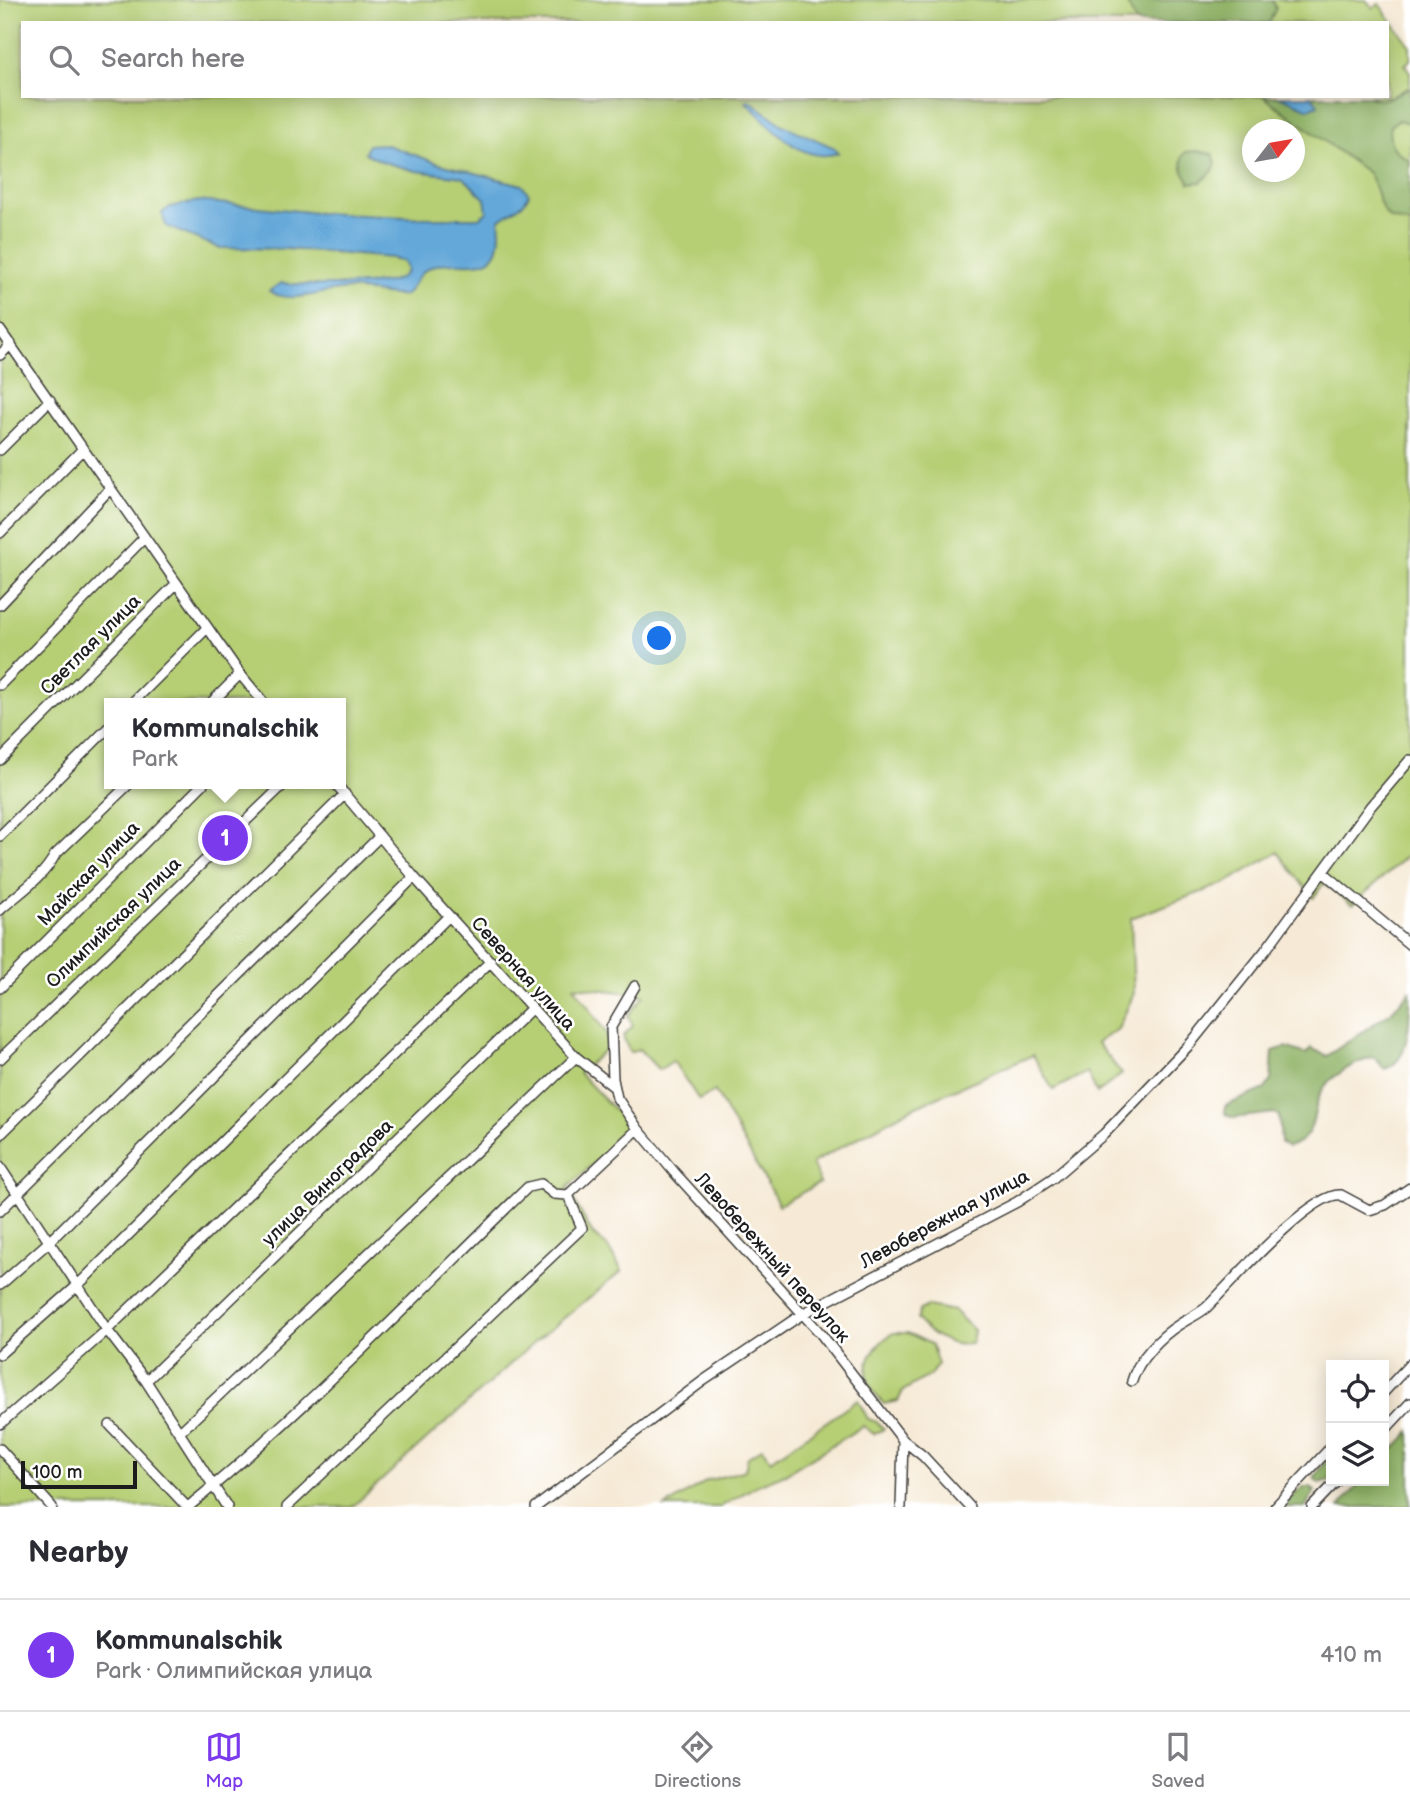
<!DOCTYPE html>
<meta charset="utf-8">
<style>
:root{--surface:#fff;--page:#f2f2f3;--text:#2b2b33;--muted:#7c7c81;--line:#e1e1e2;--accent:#7c3aed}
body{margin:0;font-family:"Balsamiq Sans",sans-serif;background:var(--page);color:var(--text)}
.controls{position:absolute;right:21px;bottom:21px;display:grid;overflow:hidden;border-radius:0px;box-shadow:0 4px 18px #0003}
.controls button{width:63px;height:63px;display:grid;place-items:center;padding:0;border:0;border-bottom:2px solid var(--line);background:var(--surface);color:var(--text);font:35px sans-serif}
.compass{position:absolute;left:1242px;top:119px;width:63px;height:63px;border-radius:50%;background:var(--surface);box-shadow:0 4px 18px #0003;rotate:59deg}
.scale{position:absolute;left:21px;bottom:18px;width:116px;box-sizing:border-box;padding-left:7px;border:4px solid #1c1c1c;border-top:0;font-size:19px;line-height:24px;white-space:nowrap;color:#1c1c1c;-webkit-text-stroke:5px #fff;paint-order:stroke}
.you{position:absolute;left:660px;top:639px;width:24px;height:24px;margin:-18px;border:5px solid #fff;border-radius:50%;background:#1a73e8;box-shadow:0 0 0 10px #1a73e833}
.badge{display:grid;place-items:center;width:46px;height:46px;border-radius:50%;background:var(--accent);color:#fff;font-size:23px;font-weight:700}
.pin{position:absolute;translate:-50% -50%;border:4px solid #fff;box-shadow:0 2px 7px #0006}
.popup{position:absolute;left:104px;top:698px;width:242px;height:91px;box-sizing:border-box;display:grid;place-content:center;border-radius:0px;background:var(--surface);filter:drop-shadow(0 2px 5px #0005);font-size:23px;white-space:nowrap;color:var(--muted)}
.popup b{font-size:26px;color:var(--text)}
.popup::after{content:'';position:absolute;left:50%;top:100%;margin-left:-14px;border:14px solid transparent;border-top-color:var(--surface)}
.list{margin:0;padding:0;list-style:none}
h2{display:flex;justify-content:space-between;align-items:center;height:91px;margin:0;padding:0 28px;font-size:30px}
h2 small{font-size:23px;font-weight:400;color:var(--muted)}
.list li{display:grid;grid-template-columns:46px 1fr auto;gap:21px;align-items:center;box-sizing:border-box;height:112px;padding:0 28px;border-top:2px solid var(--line)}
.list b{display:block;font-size:26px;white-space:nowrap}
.list p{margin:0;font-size:23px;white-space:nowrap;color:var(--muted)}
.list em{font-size:23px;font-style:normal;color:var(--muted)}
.icon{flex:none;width:38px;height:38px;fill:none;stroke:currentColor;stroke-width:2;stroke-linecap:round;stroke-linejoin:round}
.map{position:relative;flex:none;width:1410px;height:1507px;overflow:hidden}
.search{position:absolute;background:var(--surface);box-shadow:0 4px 18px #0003;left:21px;right:21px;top:21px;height:77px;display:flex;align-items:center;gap:18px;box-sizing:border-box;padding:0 24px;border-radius:0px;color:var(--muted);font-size:26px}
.sheet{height:203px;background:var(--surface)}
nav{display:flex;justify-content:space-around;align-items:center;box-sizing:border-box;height:98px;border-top:2px solid var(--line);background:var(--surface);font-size:19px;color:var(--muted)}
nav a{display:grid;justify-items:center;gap:4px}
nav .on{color:var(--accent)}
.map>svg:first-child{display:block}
.green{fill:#b6cf74;stroke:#697648;stroke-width:2;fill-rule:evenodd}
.forest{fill:#90b266;stroke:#566741;stroke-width:2}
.water{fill:#63a8d9;stroke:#40627a;stroke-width:2}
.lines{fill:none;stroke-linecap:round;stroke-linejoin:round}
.minor-casing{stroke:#3d3b38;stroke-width:12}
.minor{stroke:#fff;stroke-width:9}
.labels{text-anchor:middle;stroke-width:5;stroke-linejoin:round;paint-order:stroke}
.street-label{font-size:19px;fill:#1c1c1c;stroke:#fff}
</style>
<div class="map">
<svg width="1410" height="1507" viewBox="0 0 1410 1507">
<rect width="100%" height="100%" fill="#fff"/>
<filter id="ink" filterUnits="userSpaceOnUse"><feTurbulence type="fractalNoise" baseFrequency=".0143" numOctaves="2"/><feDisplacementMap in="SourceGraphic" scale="14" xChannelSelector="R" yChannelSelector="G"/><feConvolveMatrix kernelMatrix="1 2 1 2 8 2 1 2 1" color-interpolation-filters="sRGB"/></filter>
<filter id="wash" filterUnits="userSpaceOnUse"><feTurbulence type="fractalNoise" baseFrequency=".00686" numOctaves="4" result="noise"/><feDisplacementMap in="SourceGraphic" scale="28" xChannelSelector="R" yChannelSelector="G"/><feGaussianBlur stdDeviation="1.57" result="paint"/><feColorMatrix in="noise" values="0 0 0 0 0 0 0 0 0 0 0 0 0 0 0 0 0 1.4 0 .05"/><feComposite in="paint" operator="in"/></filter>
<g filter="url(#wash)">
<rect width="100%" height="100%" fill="#f6ead6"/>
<path class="green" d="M0,0h1366l7,8 6,-4 31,42v14l-5,5 5,7v781l-58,52 -28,-22 -11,15 -35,-46 -52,31 -95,35 3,75 -16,36 -21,14 25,31 -25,19 -10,-21 -34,18 -20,-35 -119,52 -102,56 8,20 -41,22 -64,-114 -16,9 -26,-39 -14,9 -20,-21 -9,4 -7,-17 10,-10 -5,-10 16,-21 -70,-9 33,48v14l-28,25 53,55 -65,60 25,45 15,13 15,25 -84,68 -186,168h-352zM23,23h1364v73h-1364zM1252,130h42v42h-42zM110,703h230v81h-230z
M928,1306l26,5 20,19 -2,12c-17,9 -45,-9 -55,-23l3,-9z
M893,1333h15l23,11 7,20 -8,11 -27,16 -5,10 -14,3c-27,-24 -20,-52 9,-71z
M858,1400l10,19 9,3 7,7 -10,5 -11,-8 -78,48 -27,11 -38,22h-55l42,-26 38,-11 3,-13 14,-9 9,12z"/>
<path class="forest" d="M1125,0h147l4,8 -7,15h-132z
M1410,87v36l-12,-3 -8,6c-3,18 5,26 20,35v63l-21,-6c-13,-15 -11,-30 -21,-45l-105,-77h103l13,4 9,-2z
M1198,151l15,3 3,8 -3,9 -12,11 -11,1 -7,-12 -1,-14 4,-5z
M1410,991c0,27 0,71 -25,78l-11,-12c-18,5 -46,19 -54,37 -9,21 -3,45 -32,53l-7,-4 -2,-27 -5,-3 -41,5 -8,-4v-8l40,-17 6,-9 2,-29 13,-4 20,7 5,-6 16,8 64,-44z
M1410,1432v75h-71l23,-26h22v-22z
M1331,1454v26l-12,3 -5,-5z
M1303,1487h8l4,4 -10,16h-20l7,-11z"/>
<path class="water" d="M1279,96h33l6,9 -9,4z
M749,100l34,25 52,23 3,5c-37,13 -69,-29 -92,-51z
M384,144l56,20 82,21 7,9 -5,9 -25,17c9,71 -48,26 -77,53 -6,5 -10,16 -16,22 -20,2 -36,-5 -56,-6 -25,0 -59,17 -81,2l12,-8c22,2 100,5 119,-5 2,-1 6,-6 7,-8l-3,-9 -13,-3 -105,-9 -67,-1 -53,-22 -4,-13 8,-6 28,-6 122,12 107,5h52l8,-6 -2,-13 -22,-22 -47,-6 -33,-9 -18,-9 3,-8z"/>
</g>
<g filter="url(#ink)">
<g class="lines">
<defs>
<path id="minor" d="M0,330l240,344 24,29
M0,355l11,-11
M0,450l50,-50
M0,533l83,-84
M0,605l110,-116
M0,685l144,-147
M132,703l75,-75
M211,703l29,-29
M0,760l176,-176
M336,784l78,93 162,180 38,30
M0,836l110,-110
M1323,872l87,73
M0,910c20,-18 42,-31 55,-55l74,-71
M635,986l-24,41 2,52 4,19 21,31 36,43 147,162 82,106 20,16 47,51
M0,988l203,-204
M0,1059l284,-275
M0,1135l345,-341
M0,1167l107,163 39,51 81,126
M0,1211l380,-375
M0,1285l50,-44 364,-364
M0,1354l78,-69 371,-369
M146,1381l386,-373
M1132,1381c6,-22 29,-45 48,-57 9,-6 19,-10 27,-17 23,-23 105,-116 134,-112l28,15 16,-5 25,-17
M1384,1392l26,-28
M0,1424l107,-94 384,-369
M110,1425l77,82
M1384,1431l26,-28
M180,1432l396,-375
M0,1449l52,58
M188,1507c120,-99 229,-212 340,-320l13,-3 13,10 14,1 70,-66
M287,1507l295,-279 -14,-33
M536,1507l167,-126 101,-68 213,-111 36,-24 51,-44 87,-91 74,-92 105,-144 40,-47
M901,1507l2,-67
M1275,1507l56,-60
M1312,1507l25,-26"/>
</defs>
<use href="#minor" class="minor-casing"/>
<use href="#minor" class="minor"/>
</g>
</g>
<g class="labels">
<g class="street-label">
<text transform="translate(90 644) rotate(-45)" y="7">Светлая улица</text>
<text transform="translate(88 873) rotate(-46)" y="7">Майская улица</text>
<text transform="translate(113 922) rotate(-44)" y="7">Олимпийская улица</text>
<text transform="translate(524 973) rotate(48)" y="7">Северная улица</text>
<text transform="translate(327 1182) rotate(-44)" y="7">улица Виноградова</text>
<text transform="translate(944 1218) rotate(-28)" y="7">Левобережная улица</text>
<text transform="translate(773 1257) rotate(48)" y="7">Левобережный переулок</text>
</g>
</g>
</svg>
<div class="controls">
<button><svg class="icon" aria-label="locate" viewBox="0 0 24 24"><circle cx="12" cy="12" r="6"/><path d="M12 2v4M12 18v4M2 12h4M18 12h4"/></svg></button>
<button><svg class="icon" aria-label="layers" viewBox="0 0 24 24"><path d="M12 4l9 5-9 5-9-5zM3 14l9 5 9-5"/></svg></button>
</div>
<svg class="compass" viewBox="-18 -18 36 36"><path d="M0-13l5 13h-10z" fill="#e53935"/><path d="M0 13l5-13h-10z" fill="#7c7c81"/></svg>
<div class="scale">100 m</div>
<div class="you"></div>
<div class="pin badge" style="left:225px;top:838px">1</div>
<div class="popup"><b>Kommunalschik</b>Park</div>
<div class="search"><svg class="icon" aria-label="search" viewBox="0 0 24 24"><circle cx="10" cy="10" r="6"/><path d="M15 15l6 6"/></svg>Search here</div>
</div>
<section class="sheet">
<h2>Nearby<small></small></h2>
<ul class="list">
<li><span class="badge">1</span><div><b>Kommunalschik</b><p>Park · Олимпийская улица</p></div><em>410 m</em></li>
</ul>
</section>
<nav>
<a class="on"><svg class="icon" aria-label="map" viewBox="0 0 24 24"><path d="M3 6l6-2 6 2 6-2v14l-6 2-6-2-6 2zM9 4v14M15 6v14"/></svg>Map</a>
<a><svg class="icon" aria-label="directions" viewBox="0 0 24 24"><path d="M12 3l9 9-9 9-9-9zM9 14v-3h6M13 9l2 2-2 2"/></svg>Directions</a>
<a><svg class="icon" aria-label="saved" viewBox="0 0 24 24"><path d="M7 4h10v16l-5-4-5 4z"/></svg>Saved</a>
</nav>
